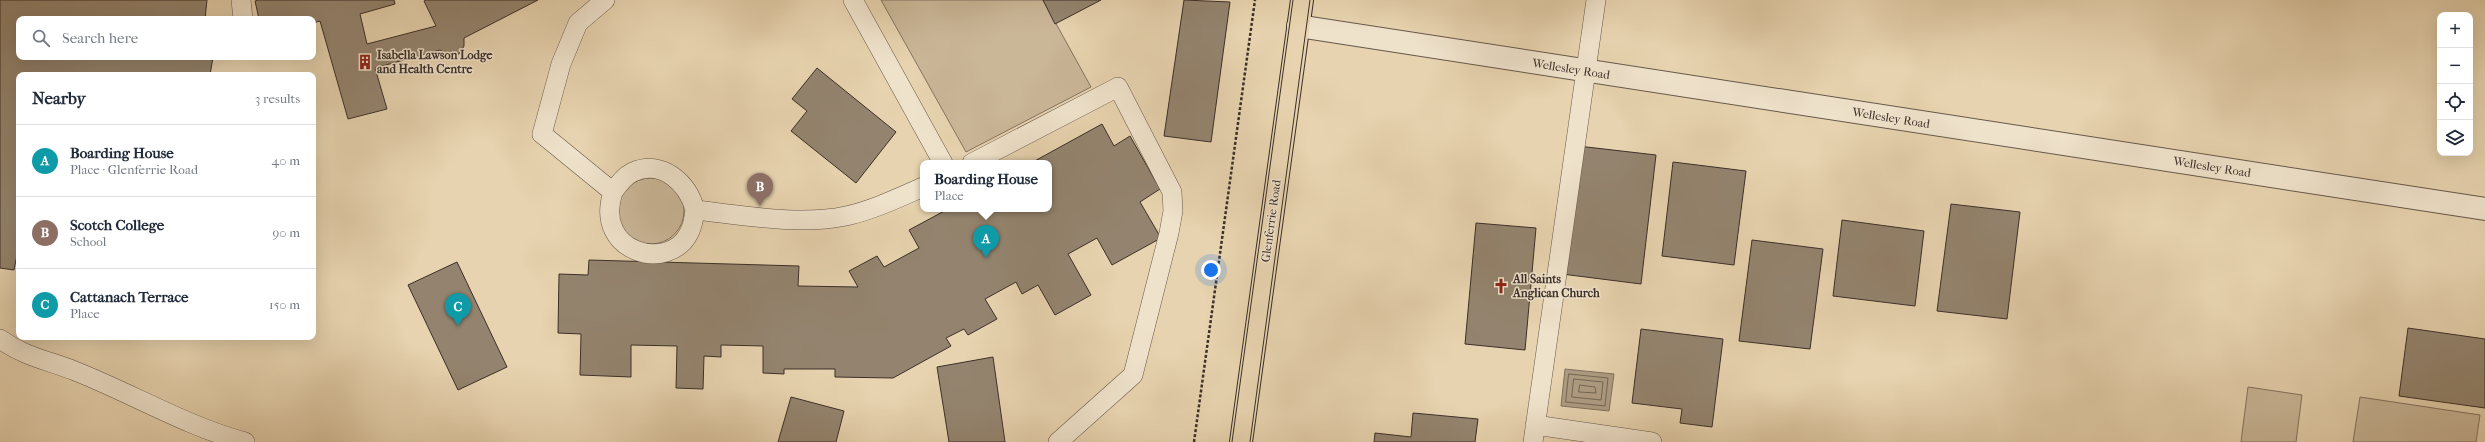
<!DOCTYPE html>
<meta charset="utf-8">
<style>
:root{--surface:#fff;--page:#f2f2f3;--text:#1f2937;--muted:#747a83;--line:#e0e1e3;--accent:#1a73e8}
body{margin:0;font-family:"IM FELL French Canon",serif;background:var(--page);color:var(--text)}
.controls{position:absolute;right:12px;top:12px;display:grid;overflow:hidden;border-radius:8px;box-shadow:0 4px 16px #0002}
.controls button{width:36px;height:36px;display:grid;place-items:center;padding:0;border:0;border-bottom:1px solid var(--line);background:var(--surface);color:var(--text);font:20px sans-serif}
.you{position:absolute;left:1211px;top:270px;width:14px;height:14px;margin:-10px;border:3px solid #fff;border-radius:50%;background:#1a73e8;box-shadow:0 0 0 6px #1a73e833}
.badge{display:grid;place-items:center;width:26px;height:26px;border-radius:50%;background:var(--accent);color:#fff;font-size:13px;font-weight:700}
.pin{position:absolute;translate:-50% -33px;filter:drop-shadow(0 1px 2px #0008)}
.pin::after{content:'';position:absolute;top:21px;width:14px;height:12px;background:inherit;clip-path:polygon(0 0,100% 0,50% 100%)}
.popup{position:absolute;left:920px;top:160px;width:132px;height:52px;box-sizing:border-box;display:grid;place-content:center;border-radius:8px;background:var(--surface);filter:drop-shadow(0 1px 3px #0005);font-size:13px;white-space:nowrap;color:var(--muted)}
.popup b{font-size:15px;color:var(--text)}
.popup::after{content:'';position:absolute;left:50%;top:100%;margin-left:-8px;border:8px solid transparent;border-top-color:var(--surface)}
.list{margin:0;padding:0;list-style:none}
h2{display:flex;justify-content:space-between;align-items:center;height:52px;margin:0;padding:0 16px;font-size:17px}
h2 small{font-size:13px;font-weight:400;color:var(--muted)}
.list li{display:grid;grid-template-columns:26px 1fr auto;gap:12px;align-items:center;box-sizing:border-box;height:72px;padding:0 16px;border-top:1px solid var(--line)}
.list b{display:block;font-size:15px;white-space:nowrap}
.list p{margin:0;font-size:13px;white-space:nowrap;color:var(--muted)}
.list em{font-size:13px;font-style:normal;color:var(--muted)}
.icon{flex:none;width:22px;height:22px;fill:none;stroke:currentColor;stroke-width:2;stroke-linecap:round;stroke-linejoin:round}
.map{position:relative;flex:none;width:2485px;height:442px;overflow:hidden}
.search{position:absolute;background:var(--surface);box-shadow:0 4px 16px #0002;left:16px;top:16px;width:300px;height:44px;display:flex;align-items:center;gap:10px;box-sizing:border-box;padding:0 14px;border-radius:8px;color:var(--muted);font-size:15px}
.panel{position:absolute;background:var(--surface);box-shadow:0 4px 16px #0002;left:16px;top:72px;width:300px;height:268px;border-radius:8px}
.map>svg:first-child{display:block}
.green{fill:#cab798;stroke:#827360}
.water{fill:#ad9b81;stroke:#7f705e}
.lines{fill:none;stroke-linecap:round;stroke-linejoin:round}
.shore{stroke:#746555;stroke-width:1}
.building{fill:#94846f;stroke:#3b2f29}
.lane-casing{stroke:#66584a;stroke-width:20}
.street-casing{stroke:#66584a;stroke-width:24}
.primary-casing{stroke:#3b2f29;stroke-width:24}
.path{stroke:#3b2f29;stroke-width:2.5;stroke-dasharray:3 2;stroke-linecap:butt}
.lane{stroke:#efe2cb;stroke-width:19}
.street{stroke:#efe2cb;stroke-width:22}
.primary{stroke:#e7d3af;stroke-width:22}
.tram{stroke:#3b2f29;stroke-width:1}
.labels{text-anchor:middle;stroke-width:3;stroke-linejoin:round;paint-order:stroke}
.poi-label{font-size:12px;font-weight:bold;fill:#3b2f29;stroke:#efe2cb;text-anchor:start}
.street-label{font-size:12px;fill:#3b2f29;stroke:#efe2cb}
</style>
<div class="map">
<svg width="2485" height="442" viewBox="0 0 2485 442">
<rect width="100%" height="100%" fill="#e7d3af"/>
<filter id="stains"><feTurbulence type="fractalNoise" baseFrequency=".005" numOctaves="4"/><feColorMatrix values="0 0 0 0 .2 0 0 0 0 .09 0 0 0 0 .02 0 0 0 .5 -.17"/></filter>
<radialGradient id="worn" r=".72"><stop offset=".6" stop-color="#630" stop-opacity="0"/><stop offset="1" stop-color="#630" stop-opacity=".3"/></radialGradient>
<path class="green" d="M881,0h162l48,87 -125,65z
M618 211a33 33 0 1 1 66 0a33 33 0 1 1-66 0Z
M2248,387l54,8 -6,47h-55z
M2360,397l120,18 -4,27h-123z"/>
<path class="water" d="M1565,369l49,5 -5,37 -48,-5z"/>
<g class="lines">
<path class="shore" d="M1569,374l39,4 -3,28 -39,-4z
M1574,379l29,3 -2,18 -29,-3z
M1580,385l15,2 1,6 -17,-1z"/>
</g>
<path class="building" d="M0,0h207l-2,19h-186v38h194l-3,18h-191v181l-2,-1 -3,15 -14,-2z
M258,0h136l1,4 -35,10 7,30 69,-18 -12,-25 2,-1h112l-74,38v8l-5,8 -12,1 -7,-5 -65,18 12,41 -39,10 -28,-98 -7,2v-4h-54l-4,-18z
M1043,0h58l-46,24z
M1184,0l46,2 -19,140 -47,-6z
M817,68l79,64 -40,51 -65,-52 16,-20 -15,-12z
M1102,124l12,22 16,-10 30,53 -20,13 21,36 -49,27 -15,-27 -29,16 23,41 -36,20 -17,-30 -16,9 -6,-12 -31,17 12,20 -29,16 -4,-6 -18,9 5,8 -58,32 -58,-1v-8h-51v5l-21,-1v-27l-42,-1v12l-17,-1 -1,33 -27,-1 1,-42 -46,-1v32l-51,-2 1,-41 -23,-1 1,-59 29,1 1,-15 210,6 -1,20 60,1 -9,-16 28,-15 7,11 35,-19 -10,-18 39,-21h101v-46h-18z
M1578,146l78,9 -15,129 -79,-10z
M1673,162l73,9 -12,94 -72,-9z
M1951,204l69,8 -13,107 -70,-8z
M1842,220l82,11 -9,75 -82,-10z
M1476,223l60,5 -11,122 -60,-6z
M1752,240l71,9 -13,100 -71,-8z
M457,262l50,105 -49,23 -50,-105z
M2408,328l77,11v69l-86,-12z
M1641,329l82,10 -11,88 -32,-4 2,-14 -50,-6z
M993,357l12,85h-56l-12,-75z
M791,397l53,14 -8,31h-58z
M1413,413l65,6 -3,23h-101l1,-9 36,4z"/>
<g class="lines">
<defs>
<path id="lane" d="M241,0l2,19
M605,0l-27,23 -17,41 -19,70 71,58c5,-7 11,-16 20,-20 29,-13 55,11 62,38 47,5 105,16 151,6 27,-6 52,-18 77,-29
M853,0l90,163
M972,163l146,-76 54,105 1,19 -4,22 -36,142 -75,67
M613,192c-20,61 56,81 76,41 4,-7 5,-15 6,-23
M0,339c25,18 47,21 75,32 58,23 111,55 170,71
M1535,425l117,17
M1533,442l63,-442"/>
<path id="street" d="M1298,26l1187,183"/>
<path id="primary" d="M1241,442l61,-442"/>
</defs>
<use href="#lane" class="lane-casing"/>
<use href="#street" class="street-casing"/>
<use href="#primary" class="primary-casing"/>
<path class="path" d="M1194,442l61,-442"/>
<use href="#lane" class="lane"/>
<use href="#street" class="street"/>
<use href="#primary" class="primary"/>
<path class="tram" d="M1232,442l61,-442
M1250,442l60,-442"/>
</g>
<defs>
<symbol id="building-bare" viewBox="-9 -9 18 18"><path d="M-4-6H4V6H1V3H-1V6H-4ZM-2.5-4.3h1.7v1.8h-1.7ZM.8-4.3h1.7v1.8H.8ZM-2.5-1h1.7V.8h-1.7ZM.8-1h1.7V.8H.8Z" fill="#8f2418" stroke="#efe2cb" stroke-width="2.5" paint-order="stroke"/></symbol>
<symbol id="church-bare" viewBox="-9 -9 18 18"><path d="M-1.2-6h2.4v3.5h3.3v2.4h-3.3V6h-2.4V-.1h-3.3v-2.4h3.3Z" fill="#8f2418" stroke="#efe2cb" stroke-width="2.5" paint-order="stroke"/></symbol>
</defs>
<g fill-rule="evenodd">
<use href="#building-bare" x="354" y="51" width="22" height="22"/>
<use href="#church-bare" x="1490" y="275" width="22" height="22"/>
</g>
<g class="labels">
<g class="poi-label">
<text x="377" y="59">Isabella Lawson Lodge<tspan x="377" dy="14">and Health Centre</tspan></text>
<text x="1513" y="283">All Saints<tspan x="1513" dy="14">Anglican Church</tspan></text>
</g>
<g class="street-label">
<text transform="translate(1571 69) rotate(9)" y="4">Wellesley Road</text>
<text transform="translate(1891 118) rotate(9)" y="4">Wellesley Road</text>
<text transform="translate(2212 167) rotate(9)" y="4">Wellesley Road</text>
<text transform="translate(1271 221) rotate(-82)" y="4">Glenferrie Road</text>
</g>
</g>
<rect width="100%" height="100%" filter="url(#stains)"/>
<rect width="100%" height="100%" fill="url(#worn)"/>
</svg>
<div class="controls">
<button>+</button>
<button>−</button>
<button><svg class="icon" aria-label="locate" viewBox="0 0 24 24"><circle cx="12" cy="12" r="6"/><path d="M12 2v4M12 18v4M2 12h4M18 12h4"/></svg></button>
<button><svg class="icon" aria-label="layers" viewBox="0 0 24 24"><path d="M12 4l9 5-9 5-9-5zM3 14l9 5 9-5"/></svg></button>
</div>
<div class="you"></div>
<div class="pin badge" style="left:986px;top:258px;background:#0f9aa8">A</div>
<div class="popup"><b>Boarding House</b>Place</div>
<div class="pin badge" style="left:760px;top:206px;background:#8d6e63">B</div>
<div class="pin badge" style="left:458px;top:326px;background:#0f9aa8">C</div>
<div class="search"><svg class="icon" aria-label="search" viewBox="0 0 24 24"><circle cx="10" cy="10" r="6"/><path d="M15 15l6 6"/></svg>Search here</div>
<section class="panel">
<h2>Nearby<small>3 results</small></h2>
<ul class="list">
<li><span class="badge" style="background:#0f9aa8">A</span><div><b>Boarding House</b><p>Place · Glenferrie Road</p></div><em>40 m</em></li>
<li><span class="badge" style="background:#8d6e63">B</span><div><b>Scotch College</b><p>School</p></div><em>90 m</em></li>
<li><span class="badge" style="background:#0f9aa8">C</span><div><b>Cattanach Terrace</b><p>Place</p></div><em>150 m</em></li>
</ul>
</section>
</div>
